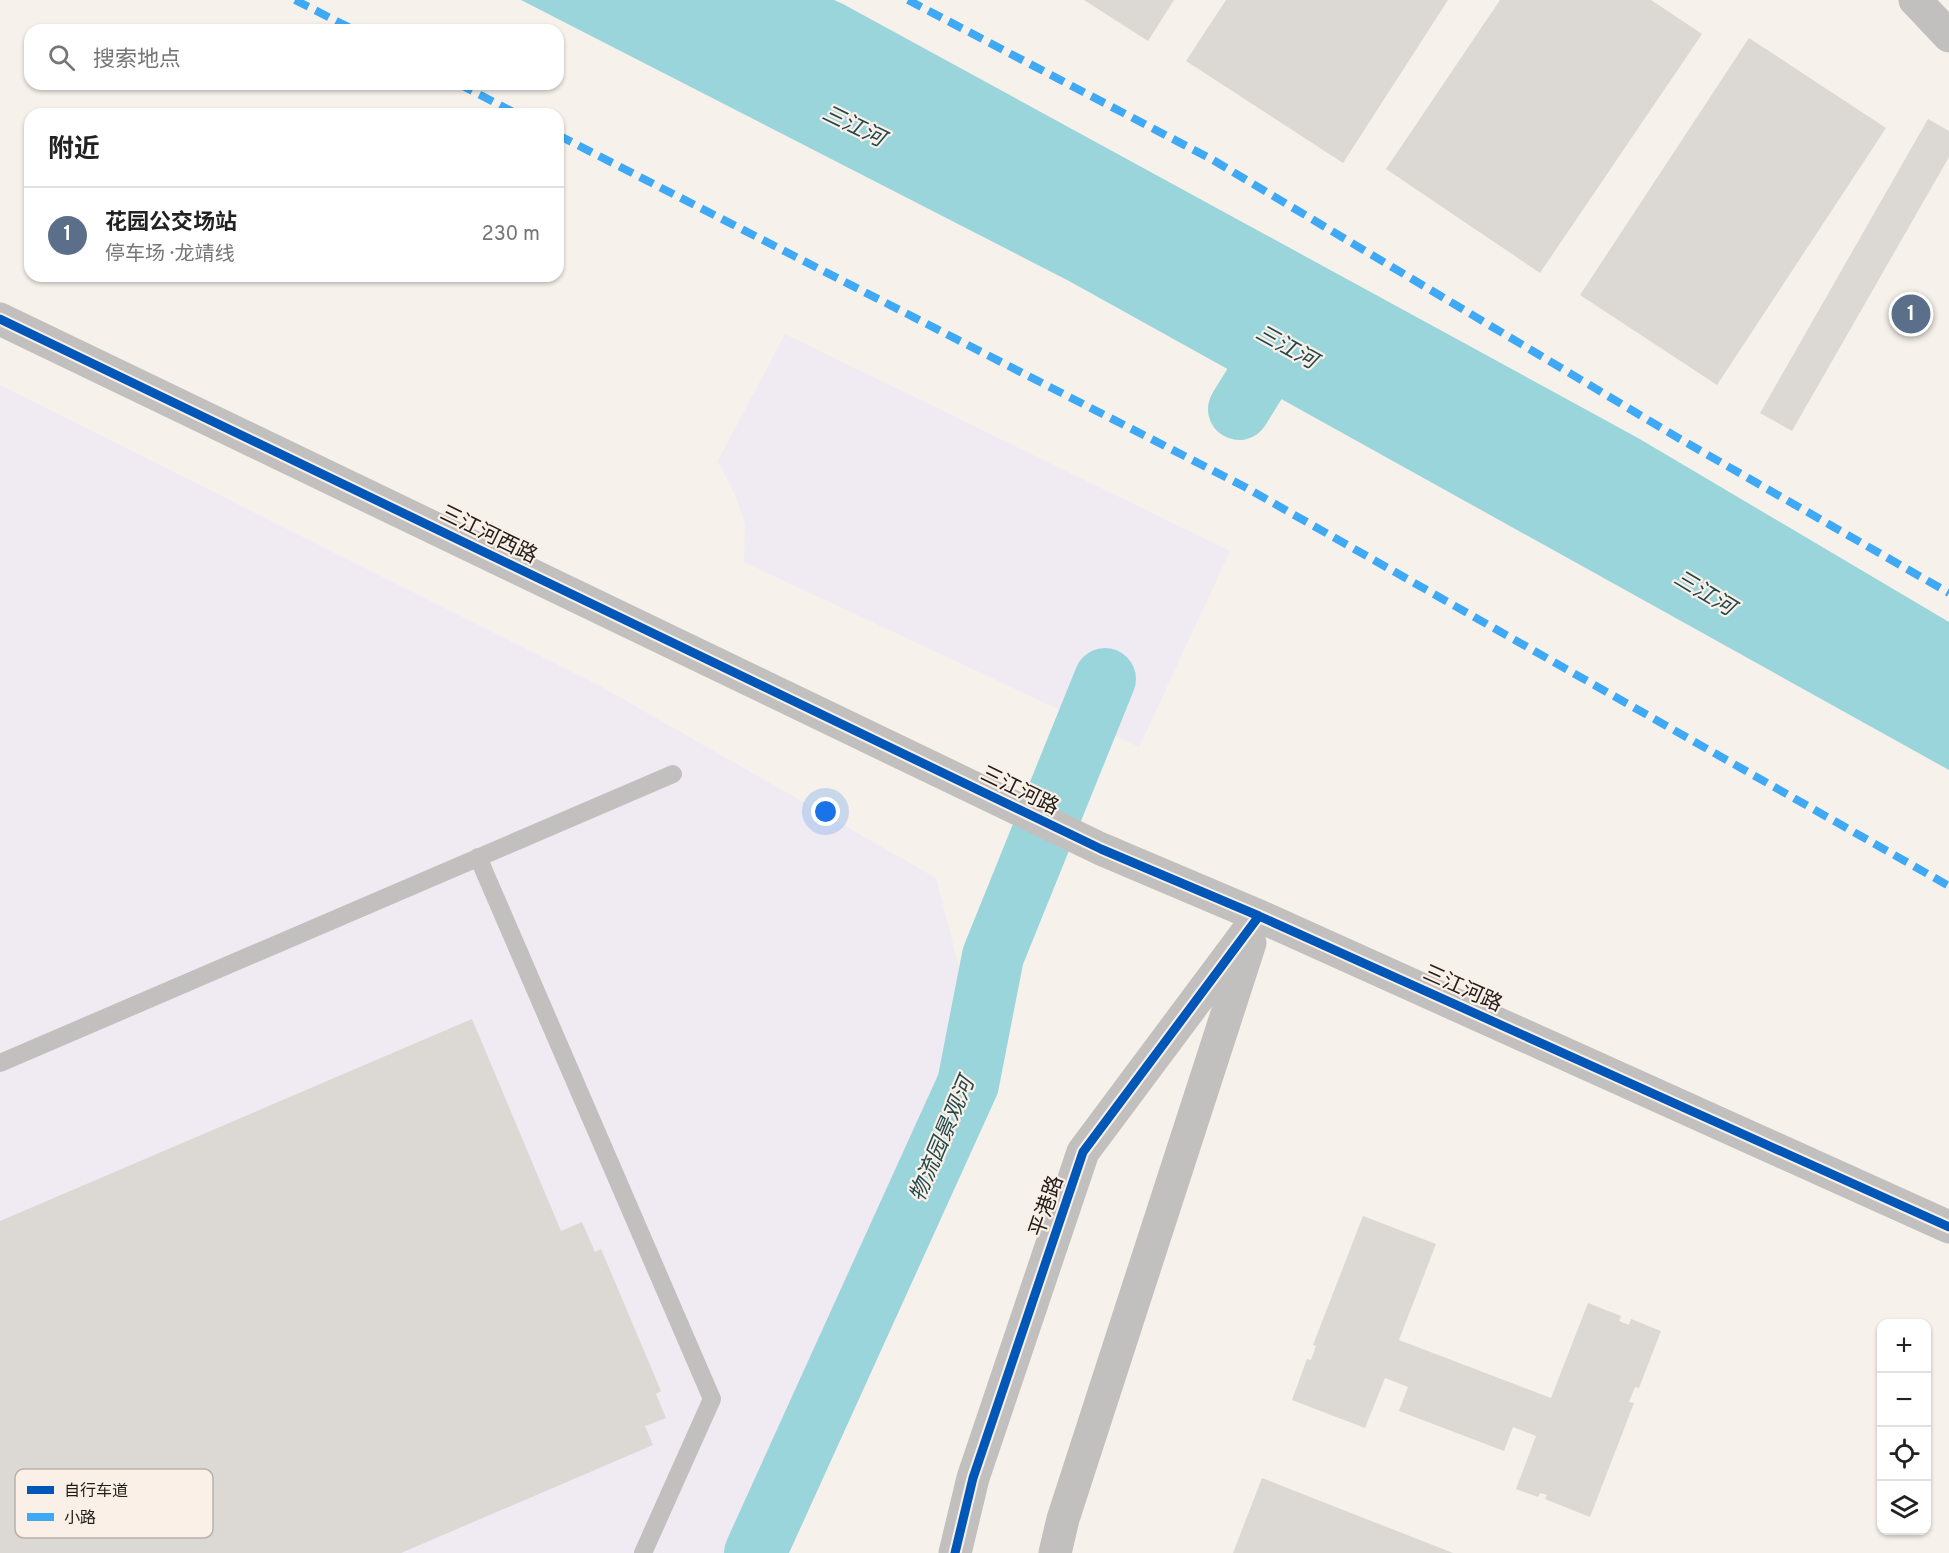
<!DOCTYPE html>
<html lang="zh">
<meta charset="utf-8">
<style>
:root{--surface:#fff;--page:#f6f6f6;--text:#222;--muted:#767676;--line:#e0e0e0;--accent:#2563eb}
body{margin:0;font-family:Overpass,"Noto Sans SC",sans-serif;background:var(--page);color:var(--text)}
.controls{position:absolute;right:18px;bottom:18px;display:grid;overflow:hidden;border-radius:12px;box-shadow:0 2px 4px #0004}
.controls button{width:54px;height:54px;display:grid;place-items:center;padding:0;border:0;border-bottom:2px solid var(--line);background:var(--surface);color:var(--text);font:30px sans-serif}
.you{position:absolute;left:826px;top:812px;width:21px;height:21px;margin:-15px;border:4px solid #fff;border-radius:50%;background:#1a73e8;box-shadow:0 0 0 9px #1a73e833}
.badge{display:grid;place-items:center;width:39px;height:39px;border-radius:50%;background:var(--accent);color:#fff;font-size:20px;font-weight:700}
.pin{position:absolute;translate:-50% -50%;border:3px solid #fff;box-shadow:0 2px 6px #0006}
.list{margin:0;padding:0;list-style:none}
h2{display:flex;justify-content:space-between;align-items:center;height:78px;margin:0;padding:0 24px;font-size:26px}
h2 small{font-size:20px;font-weight:400;color:var(--muted)}
.list li{display:grid;grid-template-columns:39px 1fr auto;gap:18px;align-items:center;box-sizing:border-box;height:96px;padding:0 24px;border-top:2px solid var(--line)}
.list b{display:block;font-size:22px;white-space:nowrap}
.list p{margin:0;font-size:20px;white-space:nowrap;color:var(--muted)}
.list em{font-size:20px;font-style:normal;color:var(--muted)}
.icon{flex:none;width:33px;height:33px;fill:none;stroke:currentColor;stroke-width:2;stroke-linecap:round;stroke-linejoin:round}
.map{position:relative;flex:none;width:1949px;height:1553px;overflow:hidden}
.search{position:absolute;background:var(--surface);box-shadow:0 2px 4px #0004;left:24px;top:24px;width:540px;height:66px;display:flex;align-items:center;gap:15px;box-sizing:border-box;padding:0 21px;border-radius:18px;color:var(--muted);font-size:22px}
.panel{position:absolute;background:var(--surface);box-shadow:0 2px 4px #0004;left:24px;top:108px;width:540px;height:174px;border-radius:18px}
.map>svg:first-child{display:block}
.industrial{fill:#f0eaf3}
.water{fill:#9ad5dc}
.lines{fill:none;stroke-linecap:round;stroke-linejoin:round}
.river{stroke:#9ad5dc;stroke-width:62}
.building{fill:#dcd8d4}
.service{stroke:#c1c0be;stroke-width:18}
.tertiary{stroke:#c1c0be;stroke-width:33}
.quiet{stroke:#3fa9f5;stroke-width:8;stroke-dasharray:15 8;stroke-linecap:butt}
.cycleway-casing{stroke:#fbf0e7;stroke-width:13}
.cycleway{stroke:#0057b8;stroke-width:9}
.labels{text-anchor:middle;stroke-width:4.5;stroke-linejoin:round;paint-order:stroke}
.street-label{font-size:21px;fill:#201d19;stroke:#fbf0e7}
.water-label{font-size:22px;font-style:italic;fill:#20494e;stroke:#fbf0e7}
.key{fill:#fbf0e7;stroke:#b9b1a9;stroke-width:1.5}
.key-label{font-size:16px;fill:#201d19}
</style>
<div class="map">
<svg width="1949" height="1553" viewBox="0 0 1949 1553">
<rect width="100%" height="100%" fill="#f6f1eb"/>
<path class="industrial" d="M785,334l445,217 -91,196 -395,-185 1,-38 -10,-29 -17,-34z
M0,385l600,301 336,192 32,124 -37,114 -198,437h-733z"/>
<path class="water" d="M521,0h313l9,4 795,434 311,184v148l-880,-489z"/>
<g class="lines">
<path class="river" d="M1239,409l42,-68
M755,1553l213,-469 25,-128 112,-277"/>
</g>
<path class="building" d="M1084,0h90l-26,41z
M1226,0h222l-105,163 -157,-102z
M1500,0h151l51,34 -162,239 -154,-104z
M1749,38l137,90 -169,257 -137,-90z
M1928,119l21,12v26l-157,274 -32,-18z
M472,1019l89,212 21,-9 13,30 6,-3 60,142 -5,3 10,24 -21,8 8,19 -252,108h-401v-332z
M1363,1216l73,28 -37,96 152,58 37,-95 33,13 -2,5 10,4 2,-6 30,12 -22,57 -4,-1 -6,15 5,1 -44,114 -45,-18 2,-4 -7,-2 -2,4 -22,-8 20,-53 -23,-9 -9,24 -105,-40 9,-24 -23,-9 -20,50 -73,-28 15,-41 4,1 5,-14 -3,-1z
M1262,1478l191,75h-220z"/>
<g class="lines">
<path class="service" d="M478,857l234,542 -69,154
M0,1063l673,-289"/>
<path class="tertiary" d="M1915,0l34,36
M0,319l1101,530 158,67 690,311
M955,1553l18,-75 110,-326 176,-236
M1055,1553l8,-34 187,-576"/>
<path class="quiet" d="M295,0l59,30
M908,0l305,160 467,279 269,154
M459,84l58,30
M558,135l687,352 704,399"/>
<defs>
<path id="cycleway" d="M0,319l1101,530 158,67 690,311
M955,1553l18,-75 110,-326 176,-236"/>
</defs>
<use href="#cycleway" class="cycleway-casing"/>
<use href="#cycleway" class="cycleway"/>
</g>
<g class="labels">
<g class="street-label">
<text transform="translate(489 534) rotate(26)" y="7">三江河西路</text>
<text transform="translate(1020 790) rotate(26)" y="7">三江河路</text>
<text transform="translate(1463 988) rotate(24)" y="7">三江河路</text>
<text transform="translate(1046 1206) rotate(-71)" y="7">平港路</text>
</g>
<g class="water-label">
<text transform="translate(854 125) rotate(26)" y="8">三江河</text>
<text transform="translate(1287 346) rotate(29)" y="8">三江河</text>
<text transform="translate(1705 592) rotate(31)" y="8">三江河</text>
<text transform="translate(941 1139) rotate(-67)" y="8">物流园景观河</text>
</g>
</g>
<rect x="15" y="1469" width="198" height="69" rx="9" class="key"/>
<rect x="27" y="1486" width="27" height="8" fill="#0057b8"/>
<rect x="27" y="1513" width="27" height="8" fill="#3fa9f5"/>
<g class="key-label">
<text x="64" y="1496">自行车道</text>
<text x="64" y="1523">小路</text>
</g>
</svg>
<div class="controls">
<button>+</button>
<button>−</button>
<button><svg class="icon" aria-label="locate" viewBox="0 0 24 24"><circle cx="12" cy="12" r="6"/><path d="M12 2v4M12 18v4M2 12h4M18 12h4"/></svg></button>
<button><svg class="icon" aria-label="layers" viewBox="0 0 24 24"><path d="M12 4l9 5-9 5-9-5zM3 14l9 5 9-5"/></svg></button>
</div>
<div class="you"></div>
<div class="pin badge" style="left:1911px;top:314px;background:#5c6f8a">1</div>
<div class="search"><svg class="icon" aria-label="search" viewBox="0 0 24 24"><circle cx="10" cy="10" r="6"/><path d="M15 15l6 6"/></svg>搜索地点</div>
<section class="panel">
<h2>附近<small></small></h2>
<ul class="list">
<li><span class="badge" style="background:#5c6f8a">1</span><div><b>花园公交场站</b><p>停车场 · 龙靖线</p></div><em>230 m</em></li>
</ul>
</section>
</div>
